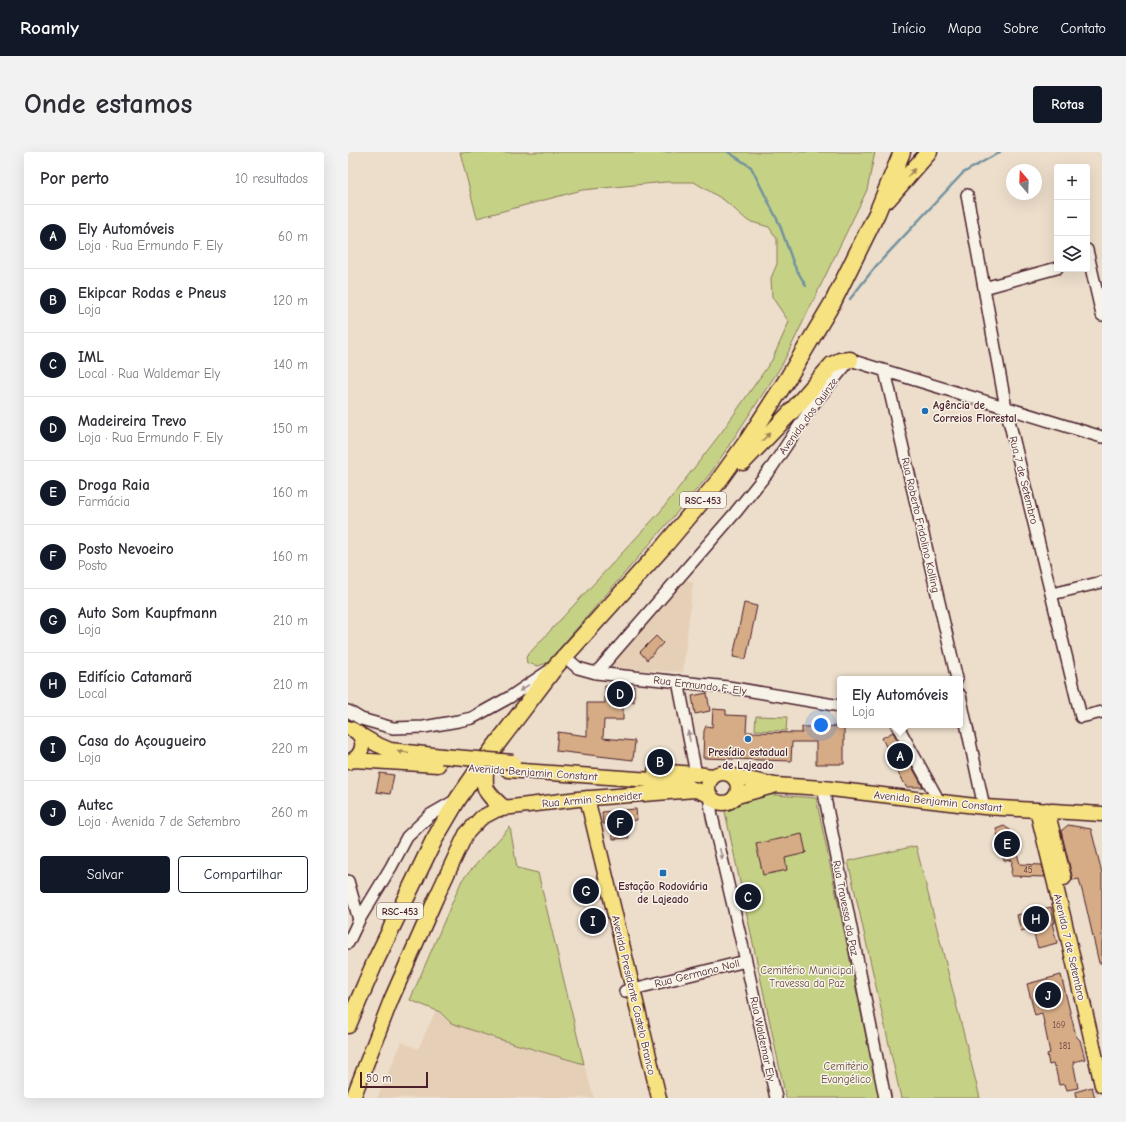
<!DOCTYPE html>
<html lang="pt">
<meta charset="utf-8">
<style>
:root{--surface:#fff;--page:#f2f2f3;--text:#2b2b33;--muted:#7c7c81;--line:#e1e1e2;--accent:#111827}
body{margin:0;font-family:"Comic Neue",sans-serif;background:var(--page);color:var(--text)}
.controls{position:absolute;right:12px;top:12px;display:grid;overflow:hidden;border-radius:4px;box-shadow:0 4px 16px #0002}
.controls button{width:36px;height:36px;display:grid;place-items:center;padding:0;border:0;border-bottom:1px solid var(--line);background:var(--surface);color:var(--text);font:20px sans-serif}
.compass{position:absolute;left:658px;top:12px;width:36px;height:36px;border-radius:50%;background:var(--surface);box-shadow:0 4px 16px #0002;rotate:341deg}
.scale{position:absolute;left:12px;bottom:10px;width:68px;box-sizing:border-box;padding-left:4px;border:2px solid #4a1f2b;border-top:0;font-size:11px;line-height:14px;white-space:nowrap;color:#4a1f2b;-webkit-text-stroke:3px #f7f3e8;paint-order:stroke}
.you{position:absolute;left:473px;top:573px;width:14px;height:14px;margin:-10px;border:3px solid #fff;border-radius:50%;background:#1a73e8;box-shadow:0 0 0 6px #1a73e833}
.badge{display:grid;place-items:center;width:26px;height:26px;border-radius:50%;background:var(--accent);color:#fff;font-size:13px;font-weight:700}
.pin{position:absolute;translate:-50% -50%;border:2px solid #fff;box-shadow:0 1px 4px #0006}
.popup{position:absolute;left:489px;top:524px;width:126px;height:52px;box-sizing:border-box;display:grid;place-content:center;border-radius:4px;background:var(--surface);filter:drop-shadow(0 1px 3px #0005);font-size:13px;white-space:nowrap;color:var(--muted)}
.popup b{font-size:15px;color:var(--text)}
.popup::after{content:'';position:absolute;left:50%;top:100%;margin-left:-8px;border:8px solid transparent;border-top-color:var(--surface)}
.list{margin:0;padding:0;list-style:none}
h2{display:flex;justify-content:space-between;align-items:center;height:52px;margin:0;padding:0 16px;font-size:17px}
h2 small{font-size:13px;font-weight:400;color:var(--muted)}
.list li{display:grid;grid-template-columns:26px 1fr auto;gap:12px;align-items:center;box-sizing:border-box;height:64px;padding:0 16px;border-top:1px solid var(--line)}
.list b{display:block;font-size:15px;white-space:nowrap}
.list p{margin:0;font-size:13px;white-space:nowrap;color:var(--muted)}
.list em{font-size:13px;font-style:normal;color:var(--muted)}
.actions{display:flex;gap:8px;padding:12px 16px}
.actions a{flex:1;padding:9px 0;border:1px solid var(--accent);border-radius:4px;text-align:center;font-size:14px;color:var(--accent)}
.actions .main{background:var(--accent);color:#fff}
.icon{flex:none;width:22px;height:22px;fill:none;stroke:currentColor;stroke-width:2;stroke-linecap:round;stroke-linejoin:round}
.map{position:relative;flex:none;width:754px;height:946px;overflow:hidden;border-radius:4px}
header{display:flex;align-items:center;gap:24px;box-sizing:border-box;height:56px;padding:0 20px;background:var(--accent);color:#fff}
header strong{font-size:19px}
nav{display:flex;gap:22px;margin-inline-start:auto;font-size:14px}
.intro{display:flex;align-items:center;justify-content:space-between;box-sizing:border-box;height:96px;padding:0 24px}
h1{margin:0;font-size:28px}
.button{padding:10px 18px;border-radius:4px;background:var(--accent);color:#fff;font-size:14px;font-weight:700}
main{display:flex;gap:24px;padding:0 24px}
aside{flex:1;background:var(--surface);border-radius:4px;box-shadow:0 4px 16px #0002}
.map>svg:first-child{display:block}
.built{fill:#e6cfb7}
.green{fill:#c5d286;stroke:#887858}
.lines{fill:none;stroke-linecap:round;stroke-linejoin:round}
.stream{stroke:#73929f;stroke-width:2.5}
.building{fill:#d6ac87;stroke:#4a1f2b}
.minor-casing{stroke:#4a1f2b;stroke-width:14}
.major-casing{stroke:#4a1f2b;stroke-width:17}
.highway-casing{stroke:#4a1f2b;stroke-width:19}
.minor{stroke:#f7f3e8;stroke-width:11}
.major{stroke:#f6e281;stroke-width:14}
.highway{stroke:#f6e281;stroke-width:16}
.major-bridge-casing{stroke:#4a1f2b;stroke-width:17;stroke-linecap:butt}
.major-bridge{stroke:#f6e281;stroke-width:14}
.oneway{fill:#a08056}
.oneway2{fill:#a0898a}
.poi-dot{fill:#1f6fb2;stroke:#f7f3e8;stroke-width:1.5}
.labels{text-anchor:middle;stroke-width:3;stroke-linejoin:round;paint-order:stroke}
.number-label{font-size:9px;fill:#6d4242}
.shield{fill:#f7f3e8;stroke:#7e5f64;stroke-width:1}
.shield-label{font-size:10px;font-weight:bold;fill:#4a1f2b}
.poi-label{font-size:11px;font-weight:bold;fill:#4a1f2b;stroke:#f7f3e8}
.street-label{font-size:11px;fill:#4a1f2b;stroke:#f7f3e8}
.park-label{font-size:11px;fill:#694c42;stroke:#f7f3e8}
</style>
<header>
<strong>Roamly</strong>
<nav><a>Início</a><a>Mapa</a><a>Sobre</a><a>Contato</a></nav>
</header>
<div class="intro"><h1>Onde estamos</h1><a class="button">Rotas</a></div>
<main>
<aside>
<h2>Por perto<small>10 resultados</small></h2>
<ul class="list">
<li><span class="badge">A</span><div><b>Ely Automóveis</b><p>Loja · Rua Ermundo F. Ely</p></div><em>60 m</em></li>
<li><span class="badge">B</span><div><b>Ekipcar Rodas e Pneus</b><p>Loja</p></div><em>120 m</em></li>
<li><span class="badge">C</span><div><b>IML</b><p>Local · Rua Waldemar Ely</p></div><em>140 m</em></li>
<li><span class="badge">D</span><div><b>Madeireira Trevo</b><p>Loja · Rua Ermundo F. Ely</p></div><em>150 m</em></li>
<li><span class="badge">E</span><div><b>Droga Raia</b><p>Farmácia</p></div><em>160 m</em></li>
<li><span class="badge">F</span><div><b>Posto Nevoeiro</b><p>Posto</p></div><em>160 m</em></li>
<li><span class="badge">G</span><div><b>Auto Som Kaupfmann</b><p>Loja</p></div><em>210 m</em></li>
<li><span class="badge">H</span><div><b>Edifício Catamarã</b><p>Local</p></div><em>210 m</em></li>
<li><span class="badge">I</span><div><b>Casa do Açougueiro</b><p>Loja</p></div><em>220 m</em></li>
<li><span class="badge">J</span><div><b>Autec</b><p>Loja · Avenida 7 de Setembro</p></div><em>260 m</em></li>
</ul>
<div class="actions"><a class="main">Salvar</a><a>Compartilhar</a></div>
</aside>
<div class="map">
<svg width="754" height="946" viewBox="0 0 754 946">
<rect width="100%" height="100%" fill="#eddecb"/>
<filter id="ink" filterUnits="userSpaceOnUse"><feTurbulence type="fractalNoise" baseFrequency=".025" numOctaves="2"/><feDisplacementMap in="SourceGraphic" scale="8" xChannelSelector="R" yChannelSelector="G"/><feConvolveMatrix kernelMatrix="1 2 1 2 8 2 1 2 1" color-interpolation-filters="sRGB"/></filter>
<g filter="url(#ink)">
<path class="built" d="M335,426l10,5 -10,89 -78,-4z
M88,858l4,2 11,11 44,15 89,26 10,34h-217l25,-56 16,7z"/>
<path class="green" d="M112,0h415l-8,38 -85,175 -72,109 -163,189 -9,3 -11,-3 -1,-6 134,-145 61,-79 51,-73 17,-38 -17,-25 -1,-19 6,-14v-25l-8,-12 -21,-6 -24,-21 -30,-18h-28l-84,8 -105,28z
M408,564l31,1 -1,14 -31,-1z
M414,642l54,4 63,300h-93l-62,-291z
M162,675l7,41 21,5 46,191 -89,-26 -44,-15 -11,-11 -30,-12 52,-120z
M568,694l64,252h-79l-53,-237z"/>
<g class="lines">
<path class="stream" d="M380,0l23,15 28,56 15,42 12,21
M502,147l26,-33 87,-93 37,-21"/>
</g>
<path class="building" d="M396,451l13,3 -11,53 -13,-2z
M308,484l7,7 -16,17 -7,-8z
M257,534h29v16h-11v18h-19l-1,18 32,3 -2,19 -77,-9 2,-19 29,4v-33h18z
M359,541l3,18 -15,3 -3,-18z
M365,557l13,1v5l21,1 -1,16 56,1v-6l42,-1v38h-28v-22h-24l-1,19 -88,-3 1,-27 2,-5 6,1z
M545,580l30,55h-17l-2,-5 -1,1 -21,-45z
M32,621l14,2 -4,19 -14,-2z
M288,657l1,11 -9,1 1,17 -16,1 -1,-16 -9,1 -1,-12z
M720,673l23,4 11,44v90h-3l-13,-57 -7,-27 -6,1 -12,-49z
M656,674l6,4 10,34 22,1 3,12 -34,-1 1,-16 -8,1 -8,-32z
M454,682l4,19 -21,5 2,12 -24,5 -7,-31z
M407,735l3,17 -17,3 -3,-17z
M703,755l4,16h-3l5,20 -19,5 -6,-20 -11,3 -4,-16z
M713,823l15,61 4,4 5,19 -12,3 5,26 -11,2 -2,-6 -6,1 -4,-19 -1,1 -1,-3 -4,1 -2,-11 3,-1 -8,-40 -7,2 -8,-31z
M744,935l3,11h-19l-1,-6z"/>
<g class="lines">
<defs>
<path id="minor" d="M619,43l39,213 75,309 21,-5
M739,98l15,65
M636,136l73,-20
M537,219l72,308
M704,442l50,-12
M216,504l14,12 18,5 132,14 112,19
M248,521l139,-160 37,-46 43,-65 35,-42 252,77
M330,529l18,93
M612,543l24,112
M0,559l13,8 32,9 31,-1 34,-6 14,-3 38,-21 37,-25
M549,573l43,78
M475,636l62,310
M361,643l3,21 34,145 30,137
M0,729l11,39
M0,791l11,-23 32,-53 16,-30 23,-22 26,-15
M277,839l121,-30"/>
<path id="major" d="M0,576c20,5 18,28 0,34
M11,582l17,10 14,6 52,6
M6,608l84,5
M160,618l158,11 14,3 29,11
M307,619l41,3 17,2
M360 636a15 15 0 1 1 30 0a15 15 0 1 1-30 0Z
M386,624l41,9 48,3 161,19 118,7
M389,644l36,-10
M239,646l72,300
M689,658l27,110 38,165
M699,658l17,68
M5,946l38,-98 45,-102 30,-64 15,-16 15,-8 7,-2 75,-9 117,-9"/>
<path id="highway" d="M540,47l41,-47
M395,310l49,-51 40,-46 8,-4 10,-1
M138,607c-2,30 -5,29 17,49
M0,873l28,-65 58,-120 24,-41 29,-42 69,-91 109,-121 52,-62 31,-43 40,-62 45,-76 44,-89 25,-61"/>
</defs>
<use href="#minor" class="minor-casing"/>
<use href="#major" class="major-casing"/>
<use href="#highway" class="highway-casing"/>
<use href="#minor" class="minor"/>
<use href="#major" class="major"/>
<use href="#highway" class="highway"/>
<defs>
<path id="major-bridge" d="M94,604l71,6"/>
</defs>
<use href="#major-bridge" class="major-bridge-casing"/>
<use href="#major-bridge" class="major-bridge"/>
</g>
<defs><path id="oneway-solid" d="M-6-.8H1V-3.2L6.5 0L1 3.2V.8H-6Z"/></defs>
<g class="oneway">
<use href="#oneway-solid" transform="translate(563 21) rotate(-49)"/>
<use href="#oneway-solid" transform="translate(418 285) rotate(-46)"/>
<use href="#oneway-solid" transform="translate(55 600) rotate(-174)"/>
</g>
<g class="oneway2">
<use href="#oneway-solid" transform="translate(176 536) rotate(145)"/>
<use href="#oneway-solid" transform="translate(341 584) rotate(-101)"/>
<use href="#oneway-solid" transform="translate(373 702) rotate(77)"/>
</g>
</g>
<g class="poi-dot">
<circle cx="577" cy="259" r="4"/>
<circle cx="400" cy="587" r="4"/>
<rect x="311" y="717" width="8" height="8" rx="2"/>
</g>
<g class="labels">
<g class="number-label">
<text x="680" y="721">45</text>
<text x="711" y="876">169</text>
<text x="717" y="897">181</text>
</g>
<g class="shield">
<rect x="332" y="340" width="46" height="16" rx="3"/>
<rect x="29" y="751" width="46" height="16" rx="3"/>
</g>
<g class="shield-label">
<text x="355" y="352">RSC-453</text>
<text x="52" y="763">RSC-453</text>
</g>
<g class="poi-label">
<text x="585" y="257" text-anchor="start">Agência de<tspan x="585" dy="13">Correios Florestal</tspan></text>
<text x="400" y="604">Presídio estadual<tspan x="400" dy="13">de Lajeado</tspan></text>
<text x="315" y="738">Estação Rodoviária<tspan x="315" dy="13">de Lajeado</tspan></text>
</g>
<g class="street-label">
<text transform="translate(460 264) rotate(-54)" y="4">Avenida dos Quinze</text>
<text transform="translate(676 328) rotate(76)" y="4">Rua 7 de Setembro</text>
<text transform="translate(573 373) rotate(77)" y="4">Rua Roberto Fridolino Kolling</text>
<text transform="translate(352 533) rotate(7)" y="4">Rua Ermundo F. Ely</text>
<text transform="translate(185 620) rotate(4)" y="4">Avenida Benjamin Constant</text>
<text transform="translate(244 647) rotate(-5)" y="4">Rua Armin Schneider</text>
<text transform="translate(590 649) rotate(6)" y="4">Avenida Benjamin Constant</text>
<text transform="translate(498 756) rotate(79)" y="4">Rua Travessa da Paz</text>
<text transform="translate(722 795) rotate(77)" y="4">Avenida 7 de Setembro</text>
<text transform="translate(349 821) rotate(-14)" y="4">Rua Germano Noll</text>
<text transform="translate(286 843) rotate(77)" y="4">Avenida Presidente Castelo Branco</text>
<text transform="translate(415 887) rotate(78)" y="4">Rua Waldemar Ely</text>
</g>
<g class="park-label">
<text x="459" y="822">Cemitério Municipal<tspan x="459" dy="13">Travessa da Paz</tspan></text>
<text x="498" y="918">Cemitério<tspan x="498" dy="13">Evangélico</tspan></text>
</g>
</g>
</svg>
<div class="controls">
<button>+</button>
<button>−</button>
<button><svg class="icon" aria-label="layers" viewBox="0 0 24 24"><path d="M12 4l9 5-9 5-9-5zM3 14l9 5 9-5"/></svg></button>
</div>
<svg class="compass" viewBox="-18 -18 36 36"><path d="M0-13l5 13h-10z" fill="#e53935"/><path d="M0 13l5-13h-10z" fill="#7c7c81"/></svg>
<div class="scale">50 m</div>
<div class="you"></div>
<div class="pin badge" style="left:552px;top:604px">A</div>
<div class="popup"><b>Ely Automóveis</b>Loja</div>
<div class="pin badge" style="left:312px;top:610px">B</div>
<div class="pin badge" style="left:400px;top:745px">C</div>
<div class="pin badge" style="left:272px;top:542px">D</div>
<div class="pin badge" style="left:659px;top:692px">E</div>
<div class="pin badge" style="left:272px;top:671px">F</div>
<div class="pin badge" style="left:238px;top:739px">G</div>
<div class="pin badge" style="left:688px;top:767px">H</div>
<div class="pin badge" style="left:245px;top:769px">I</div>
<div class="pin badge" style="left:700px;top:843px">J</div>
</div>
</main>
